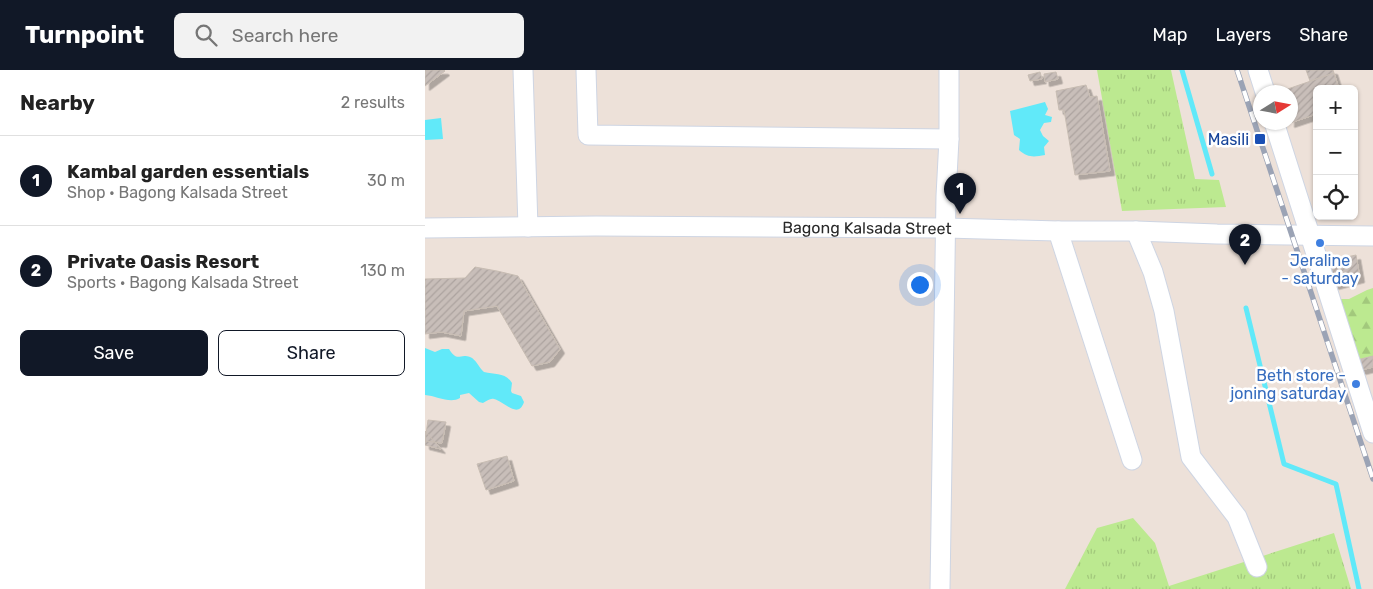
<!DOCTYPE html>
<meta charset="utf-8">
<style>
:root{--surface:#fff;--page:#f2f2f2;--text:#222;--muted:#767676;--line:#e0e0e0;--accent:#111827}
body{margin:0;font-family:Rubik,sans-serif;background:var(--page);color:var(--text)}
.controls{position:absolute;right:15px;top:15px;display:grid;overflow:hidden;border-radius:8px;box-shadow:0 1px 4px #0004}
.controls button{width:45px;height:45px;display:grid;place-items:center;padding:0;border:0;border-bottom:1px solid var(--line);background:var(--surface);color:var(--text);font:25px sans-serif}
.compass{position:absolute;left:828px;top:15px;width:45px;height:45px;border-radius:50%;background:var(--surface);box-shadow:0 1px 4px #0004;rotate:79deg}
.you{position:absolute;left:494px;top:214px;width:18px;height:18px;margin:-12px;border:4px solid #fff;border-radius:50%;background:#1a73e8;box-shadow:0 0 0 8px #1a73e833}
.badge{display:grid;place-items:center;width:32px;height:32px;border-radius:50%;background:var(--accent);color:#fff;font-size:16px;font-weight:700}
.pin{position:absolute;translate:-50% -41px;filter:drop-shadow(0 1px 2px #0008)}
.pin::after{content:'';position:absolute;top:26px;width:18px;height:15px;background:inherit;clip-path:polygon(0 0,100% 0,50% 100%)}
.list{margin:0;padding:0;list-style:none}
h2{display:flex;justify-content:space-between;align-items:center;height:65px;margin:0;padding:0 20px;font-size:21px}
h2 small{font-size:16px;font-weight:400;color:var(--muted)}
.list li{display:grid;grid-template-columns:32px 1fr auto;gap:15px;align-items:center;box-sizing:border-box;height:90px;padding:0 20px;border-top:1px solid var(--line)}
.list b{display:block;font-size:19px;white-space:nowrap}
.list p{margin:0;font-size:16px;white-space:nowrap;color:var(--muted)}
.list em{font-size:16px;font-style:normal;color:var(--muted)}
.actions{display:flex;gap:10px;padding:15px 20px}
.actions a{flex:1;padding:11px 0;border:1px solid var(--accent);border-radius:8px;text-align:center;font-size:18px;color:var(--accent)}
.actions .main{background:var(--accent);color:#fff}
.icon{flex:none;width:28px;height:28px;fill:none;stroke:currentColor;stroke-width:2;stroke-linecap:round;stroke-linejoin:round}
.map{position:relative;flex:none;width:948px;height:519px;overflow:hidden}
header{display:flex;align-items:center;gap:30px;box-sizing:border-box;height:70px;padding:0 25px;background:var(--accent);color:#fff}
header strong{font-size:24px}
nav{display:flex;gap:28px;margin-inline-start:auto;font-size:18px}
.search{width:350px;height:45px;background:var(--page);display:flex;align-items:center;gap:12px;box-sizing:border-box;padding:0 18px;border-radius:8px;color:var(--muted);font-size:19px}
main{display:flex}
aside{flex:1;background:var(--surface)}
.map>svg:first-child{display:block}
.grass{fill:url(#grass-tufts)}
.forest{fill:url(#forest-firs)}
.water{fill:#61e9f9}
.lines{fill:none;stroke-linecap:round;stroke-linejoin:round}
.stream{stroke:#61e9f9;stroke-width:5}
.building{fill:url(#building-hatch);stroke:#c8bdb3;filter:url(#shadow)}
.minor-casing{stroke:#ced5e3;stroke-width:21}
.minor{stroke:#fff;stroke-width:19}
.rail-casing{stroke:#9ba3b5;stroke-width:5.5}
.rail{stroke:#fff;stroke-width:4;stroke-dasharray:11;stroke-linecap:butt}
.transit-dot{fill:#1a4fb4;stroke:#fff;stroke-width:2}
.shop-dot{fill:#3f7fe0;stroke:#fff;stroke-width:2}
.labels{text-anchor:middle;stroke-width:5;stroke-linejoin:round;paint-order:stroke}
.transit-label{font-size:16px;fill:#164399;stroke:#fff;text-anchor:end}
.street-label{font-size:16px;fill:#292929;stroke:#fff}
.shop-label{font-size:16px;fill:#366cbe;stroke:#fff}
</style>
<header>
<strong>Turnpoint</strong>
<div class="search"><svg class="icon" aria-label="search" viewBox="0 0 24 24"><circle cx="10" cy="10" r="6"/><path d="M15 15l6 6"/></svg>Search here</div>
<nav><a>Map</a><a>Layers</a><a>Share</a></nav>
</header>
<main>
<aside>
<h2>Nearby<small>2 results</small></h2>
<ul class="list">
<li><span class="badge">1</span><div><b>Kambal garden essentials</b><p>Shop · Bagong Kalsada Street</p></div><em>30 m</em></li>
<li><span class="badge">2</span><div><b>Private Oasis Resort</b><p>Sports · Bagong Kalsada Street</p></div><em>130 m</em></li>
</ul>
<div class="actions"><a class="main">Save</a><a>Share</a></div>
</aside>
<div class="map">
<svg width="948" height="519" viewBox="0 0 948 519">
<defs>
<pattern id="grass-tufts" width="24" height="20" patternUnits="userSpaceOnUse" patternTransform="scale(1.25)"><rect width="24" height="20" fill="#bce990"/><path d="M3 7l-1-3M5 7V3M7 7l1-3M15 17l-1-3M17 17v-4M19 17l1-3" fill="none" stroke="#a2c87c"/></pattern>
<pattern id="forest-firs" width="22" height="20" patternUnits="userSpaceOnUse" patternTransform="scale(1.25)"><rect width="22" height="20" fill="#bce990"/><path d="M5 1l3.5 6h-7zM16 11l3.5 6h-7z" fill="#a2c87c"/></pattern>
<pattern id="building-hatch" width="6" height="6" patternUnits="userSpaceOnUse" patternTransform="scale(1.25)"><rect width="6" height="6" fill="#c8beb9"/><path d="M-1 1l2-2M0 6l6-6M5 7l2-2" fill="none" stroke="#aca39f"/></pattern>
<filter id="shadow"><feDropShadow dx="4.5" dy="4.5" stdDeviation="0" flood-color="#0004"/></filter>
</defs>
<rect width="100%" height="100%" fill="#ede1d9"/>
<path class="grass" d="M672,0h74l24,109 24,1 7,27 -104,4z
M708,448l22,25 14,43 165,-53 17,56h-286l32,-61z"/>
<path class="forest" d="M948,218v68l-16,4 -22,-61h14l18,-9z"/>
<path class="water" d="M620,32l3,7 -3,6 7,2 -1,5 -7,1 -4,7 3,6 6,5 -5,6 1,8c-11,2 -17,3 -26,-5l1,-11 -6,-4 -4,-24z
M16,48l2,21 -18,1v-20z
M0,278l10,4 7,-3h7c9,14 10,4 21,8 6,2 9,11 14,15 11,3 21,0 28,11l-1,8 1,2 9,3 3,6c-6,18 -20,-1 -30,-3 -4,-1 -7,2 -11,4l-4,-1 -10,-9 -9,2v3c-10,6 -23,-2 -35,-3z"/>
<g class="lines">
<path class="stream" d="M757,0l30,104
M821,238l38,156 52,20 23,105"/>
</g>
<path class="building" d="M0,0h19l1,1 -20,15z
M881,0h27l1,3 -24,8z
M615,2l2,7 -12,2 -2,-6z
M631,2l2,7 -13,3 -1,-8z
M909,3l5,16h-22v25l-27,9 1,-31h-12z
M661,15l4,12 7,-1 13,75 -35,4 -11,-65h-5l-3,-19z
M931,185l4,23 -26,7 -5,-24z
M50,197l22,4 21,5 42,73 -10,13 -18,4 -35,-60 -33,5 -3,25 -20,-4 -16,2v-55l40,-1z
M948,286v11l-12,3 -4,-10z
M3,350l18,2 -4,21 -17,-2z
M0,361l16,18 -16,-4z
M82,386l7,25 -28,9 -9,-26z"/>
<g class="lines">
<defs>
<g id="minor">
<path d="M98,0l5,157"/>
<path d="M161,0l2,65 361,4"/>
<path d="M833,0l7,22"/>
<path d="M849,52l99,311"/>
<path id="s1" d="M0,158l171,-2 350,2 112,3h78l81,3 156,2"/>
<path d="M633,161l74,229"/>
<path d="M711,161l17,41 11,39 27,146 46,60 20,50"/>
<path d="M515,519l6,-393 3,-57v-69"/>
</g>
</defs>
<use href="#minor" class="minor-casing"/>
<use href="#minor" class="minor"/>
<defs>
<path id="rail" d="M812,0l136,409"/>
</defs>
<use href="#rail" class="rail-casing"/>
<use href="#rail" class="rail"/>
</g>
<rect class="transit-dot" x="829" y="63" width="12" height="12" rx="2.5"/>
<g class="shop-dot">
<circle cx="895" cy="173" r="5"/>
<circle cx="931" cy="314" r="5"/>
</g>
<g class="labels">
<g class="transit-label">
<text x="824" y="75">Masili</text>
</g>
<g class="street-label">
<text dy="6" stroke="none"><textPath href="#s1" startOffset="442">Bagong Kalsada Street</textPath></text>
</g>
<g class="shop-label">
<text x="895" y="196">Jeraline<tspan x="895" dy="18">- saturday</tspan></text>
<text x="921" y="311" text-anchor="end">Beth store -<tspan x="921" dy="18">joning saturday</tspan></text>
</g>
</g>
</svg>
<div class="controls">
<button>+</button>
<button>−</button>
<button><svg class="icon" aria-label="locate" viewBox="0 0 24 24"><circle cx="12" cy="12" r="6"/><path d="M12 2v4M12 18v4M2 12h4M18 12h4"/></svg></button>
</div>
<svg class="compass" viewBox="-18 -18 36 36"><path d="M0-13l5 13h-10z" fill="#e53935"/><path d="M0 13l5-13h-10z" fill="#767676"/></svg>
<div class="you"></div>
<div class="pin badge" style="left:535px;top:144px">1</div>
<div class="pin badge" style="left:820px;top:195px">2</div>
</div>
</main>
